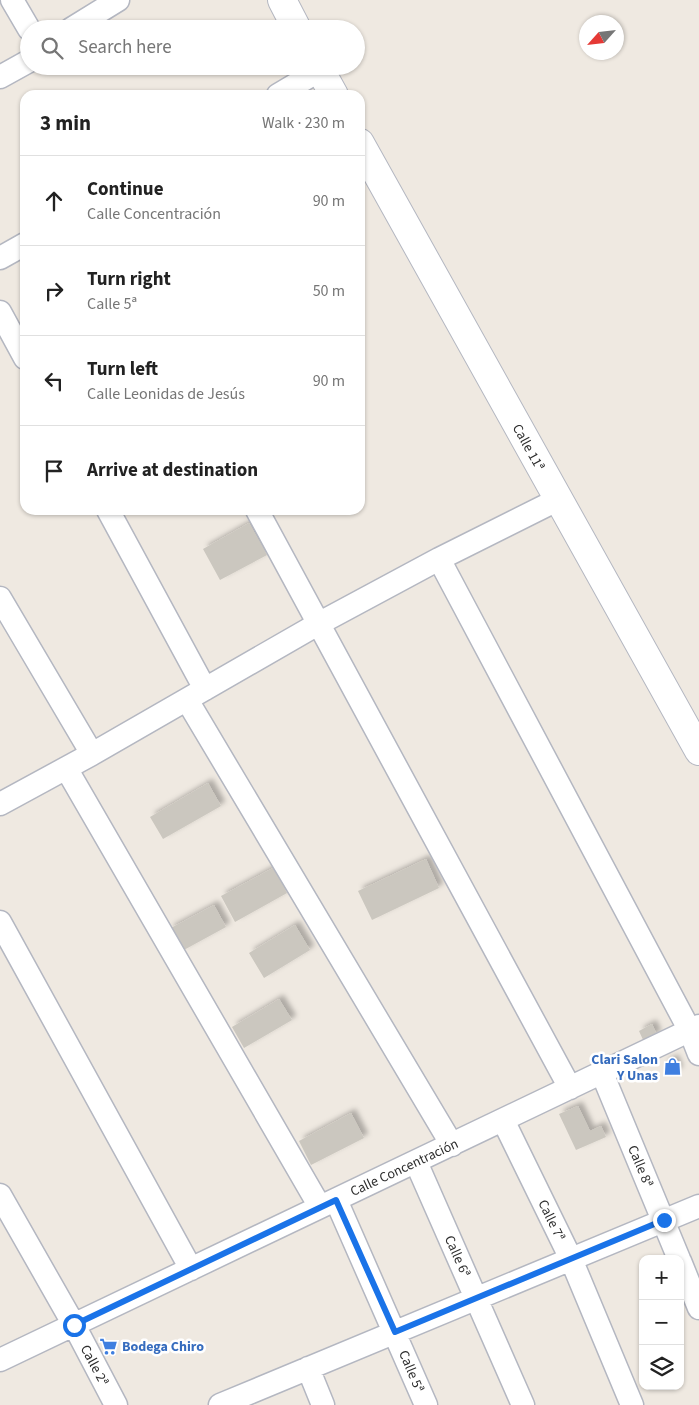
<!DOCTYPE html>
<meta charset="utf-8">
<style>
:root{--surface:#fff;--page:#f6f6f6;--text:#222;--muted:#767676;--line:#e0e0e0}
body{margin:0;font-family:"Source Sans 3",sans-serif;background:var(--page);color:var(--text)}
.controls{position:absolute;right:15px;bottom:15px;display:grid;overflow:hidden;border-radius:10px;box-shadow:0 1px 4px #0004}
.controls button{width:45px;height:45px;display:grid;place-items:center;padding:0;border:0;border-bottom:1px solid var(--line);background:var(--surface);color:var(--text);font:25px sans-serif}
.compass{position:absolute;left:579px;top:15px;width:45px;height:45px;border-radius:50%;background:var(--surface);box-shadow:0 1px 4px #0004;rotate:243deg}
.stop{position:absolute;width:15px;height:15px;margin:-11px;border:4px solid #1a73e8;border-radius:50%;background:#fff}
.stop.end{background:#1a73e8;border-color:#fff;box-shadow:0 1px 5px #0008}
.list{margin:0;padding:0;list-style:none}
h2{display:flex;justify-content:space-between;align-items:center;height:65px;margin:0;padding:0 20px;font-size:21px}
h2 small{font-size:16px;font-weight:400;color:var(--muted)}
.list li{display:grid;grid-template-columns:32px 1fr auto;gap:15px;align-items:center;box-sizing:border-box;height:90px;padding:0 20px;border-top:1px solid var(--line)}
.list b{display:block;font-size:19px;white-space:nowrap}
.list p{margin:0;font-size:16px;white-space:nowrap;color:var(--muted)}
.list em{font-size:16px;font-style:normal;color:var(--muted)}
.icon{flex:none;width:28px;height:28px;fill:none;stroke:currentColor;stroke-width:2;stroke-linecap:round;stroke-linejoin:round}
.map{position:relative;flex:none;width:699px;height:1405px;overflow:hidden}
.search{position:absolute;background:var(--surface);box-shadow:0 1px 4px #0004;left:20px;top:20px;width:345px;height:55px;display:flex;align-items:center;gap:12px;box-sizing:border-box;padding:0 18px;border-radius:28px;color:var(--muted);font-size:19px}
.panel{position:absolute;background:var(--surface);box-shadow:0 1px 4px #0004;left:20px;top:90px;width:345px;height:425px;border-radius:15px}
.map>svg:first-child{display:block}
.building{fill:#cbc7bf;filter:url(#shadow)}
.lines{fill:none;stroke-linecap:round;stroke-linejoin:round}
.street-casing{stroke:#b4b7c1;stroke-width:25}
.secondary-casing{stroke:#b4b7c1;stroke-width:30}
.street{stroke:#fff;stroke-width:22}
.secondary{stroke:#fff;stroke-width:28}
.route{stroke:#1a73e8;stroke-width:6}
.labels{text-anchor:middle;stroke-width:5;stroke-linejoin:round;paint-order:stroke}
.street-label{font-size:14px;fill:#2e2e2e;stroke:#fff}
.shop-label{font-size:14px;font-weight:bold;fill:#366cbe;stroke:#fff;text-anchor:end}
</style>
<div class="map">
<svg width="699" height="1405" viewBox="0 0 699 1405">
<defs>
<filter id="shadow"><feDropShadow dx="4.5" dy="-4.5" stdDeviation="2.5" flood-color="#0004"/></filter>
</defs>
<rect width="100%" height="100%" fill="#efe9e1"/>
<path class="building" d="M249,523l18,32 -47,25 -17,-31z
M208,783l13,23 -58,33 -13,-22z
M426,859l13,29 -67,32 -14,-29z
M273,868l14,25 -52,29 -14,-26z
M214,905l12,22 -44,24 -13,-22z
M295,925l15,25 -46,28 -15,-25z
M279,999l13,21 -48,28 -12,-21z
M652,1024l5,11 -13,7 -5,-11z
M674,1059l5,12 -9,4 -6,-12z
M578,1106l12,25 11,-5 5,11 -30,13 -17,-36z
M351,1113l13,25 -53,27 -12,-24z"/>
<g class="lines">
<defs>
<path id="street" d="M12,0l17,29
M71,29l47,-29
M0,77l29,-16
M278,95l42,-25
M0,258l25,-14
M0,312l25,46
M108,510l97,179
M257,510l313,578
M439,559l251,472 9,23
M0,598l92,156
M187,700l265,445
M66,768l254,439
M0,804l92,-50 226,-130 121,-65 120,-60
M0,922l191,347
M602,1073l77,186
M503,1120l68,139 61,146
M416,1162l107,243
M0,1195l74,130 42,80
M336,1200l90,205
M680,1261l19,47
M0,1360l699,-334
M308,1368l15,37
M220,1405l479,-199"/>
<path id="secondary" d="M282,0l15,29
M318,66l16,29
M360,143l339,608"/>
</defs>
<use href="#street" class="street-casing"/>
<use href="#secondary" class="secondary-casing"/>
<use href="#street" class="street"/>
<use href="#secondary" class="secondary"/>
</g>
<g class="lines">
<path class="route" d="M74,1325l262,-125 59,132 269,-112"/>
</g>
<defs>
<symbol id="shop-bare" viewBox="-9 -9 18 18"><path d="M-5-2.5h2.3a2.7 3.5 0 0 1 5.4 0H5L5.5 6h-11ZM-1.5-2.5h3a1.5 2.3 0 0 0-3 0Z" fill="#3f7fe0" stroke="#fff" stroke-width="2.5" paint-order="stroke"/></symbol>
<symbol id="supermarket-bare" viewBox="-9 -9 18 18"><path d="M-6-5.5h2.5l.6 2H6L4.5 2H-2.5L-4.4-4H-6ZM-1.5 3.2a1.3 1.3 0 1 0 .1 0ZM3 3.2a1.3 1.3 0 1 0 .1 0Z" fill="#3f7fe0" stroke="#fff" stroke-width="2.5" paint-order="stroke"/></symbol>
</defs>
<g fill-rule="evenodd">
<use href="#shop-bare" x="660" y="1054" width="25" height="25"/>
<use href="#supermarket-bare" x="96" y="1334" width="25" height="25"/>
</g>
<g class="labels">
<g class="street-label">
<text transform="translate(529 447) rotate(61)" y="5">Calle 11ª</text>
<text transform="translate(641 1166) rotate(67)" y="5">Calle 8ª</text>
<text transform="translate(404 1167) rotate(-25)" y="5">Calle Concentración</text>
<text transform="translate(552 1220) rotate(64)" y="5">Calle 7ª</text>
<text transform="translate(458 1256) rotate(66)" y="5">Calle 6ª</text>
<text transform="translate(95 1365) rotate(62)" y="5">Calle 2ª</text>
<text transform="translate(412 1371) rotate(67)" y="5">Calle 5ª</text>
</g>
<g class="shop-label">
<text x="658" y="1064">Clari Salon<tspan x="658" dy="16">Y Unas</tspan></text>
<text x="122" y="1351" text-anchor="start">Bodega Chiro</text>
</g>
</g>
</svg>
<div class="controls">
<button>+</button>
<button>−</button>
<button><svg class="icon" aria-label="layers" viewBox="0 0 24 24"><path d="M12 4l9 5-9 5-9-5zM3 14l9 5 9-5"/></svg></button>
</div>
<svg class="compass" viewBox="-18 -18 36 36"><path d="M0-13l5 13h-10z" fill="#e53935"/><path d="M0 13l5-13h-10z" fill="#767676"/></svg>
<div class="stop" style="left:74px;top:1325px"></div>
<div class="stop end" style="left:664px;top:1220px"></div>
<div class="search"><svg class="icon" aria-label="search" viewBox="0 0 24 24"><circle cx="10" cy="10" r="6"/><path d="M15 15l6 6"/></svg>Search here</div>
<section class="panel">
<h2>3 min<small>Walk · 230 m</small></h2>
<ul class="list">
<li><svg class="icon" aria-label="ahead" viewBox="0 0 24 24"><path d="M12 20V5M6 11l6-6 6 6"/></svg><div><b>Continue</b><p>Calle Concentración</p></div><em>90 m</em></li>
<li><svg class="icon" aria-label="right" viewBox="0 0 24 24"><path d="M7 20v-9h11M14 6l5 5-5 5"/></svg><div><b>Turn right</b><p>Calle 5ª</p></div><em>50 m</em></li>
<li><svg class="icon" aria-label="left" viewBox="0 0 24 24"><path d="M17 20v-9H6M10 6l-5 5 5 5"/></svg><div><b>Turn left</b><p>Calle Leonidas de Jesús</p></div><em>90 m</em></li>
<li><svg class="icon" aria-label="arrive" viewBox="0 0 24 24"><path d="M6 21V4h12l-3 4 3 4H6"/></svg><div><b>Arrive at destination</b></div></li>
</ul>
</section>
</div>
